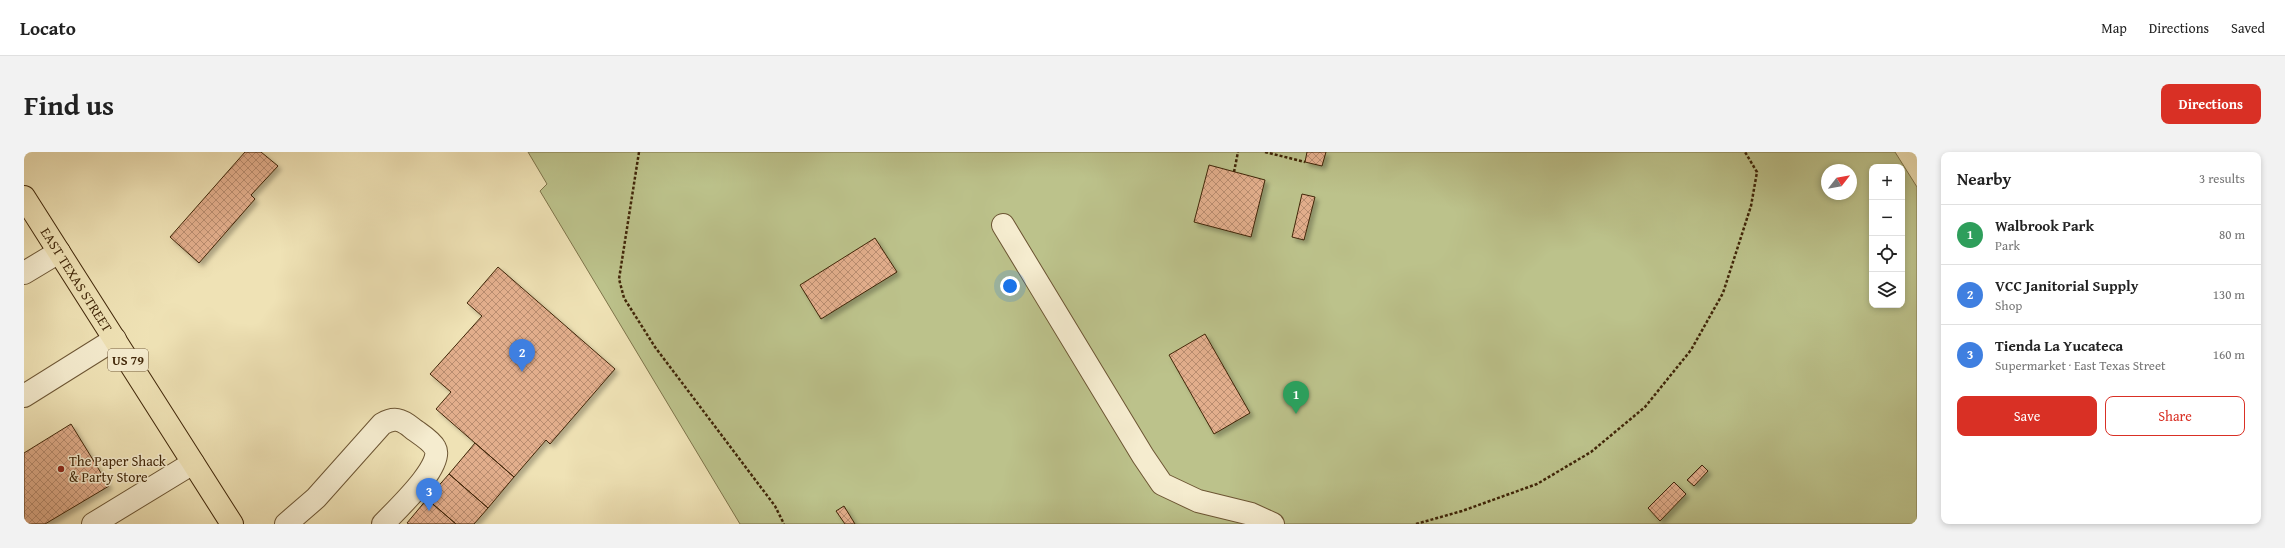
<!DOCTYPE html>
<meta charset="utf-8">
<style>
:root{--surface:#fff;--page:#f2f2f2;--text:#222;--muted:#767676;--line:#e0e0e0;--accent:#d93025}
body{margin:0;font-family:"Gentium Book Plus",serif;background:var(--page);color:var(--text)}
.controls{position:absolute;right:12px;top:12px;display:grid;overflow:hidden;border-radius:8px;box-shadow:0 2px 6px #0003}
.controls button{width:36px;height:36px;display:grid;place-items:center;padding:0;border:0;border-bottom:1px solid var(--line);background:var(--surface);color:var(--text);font:20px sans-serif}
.compass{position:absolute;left:1797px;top:12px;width:36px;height:36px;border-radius:50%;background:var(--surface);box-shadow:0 2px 6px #0003;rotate:59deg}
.you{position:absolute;left:986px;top:134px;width:14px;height:14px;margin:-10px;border:3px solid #fff;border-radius:50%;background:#1a73e8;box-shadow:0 0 0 6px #1a73e833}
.badge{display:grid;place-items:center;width:26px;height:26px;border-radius:50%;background:var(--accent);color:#fff;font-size:13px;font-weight:700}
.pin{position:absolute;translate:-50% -33px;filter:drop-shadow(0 1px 2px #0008)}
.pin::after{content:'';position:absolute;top:21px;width:14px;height:12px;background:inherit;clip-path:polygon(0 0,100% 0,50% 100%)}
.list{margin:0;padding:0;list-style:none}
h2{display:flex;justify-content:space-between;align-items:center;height:52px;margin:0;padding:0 16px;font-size:17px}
h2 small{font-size:13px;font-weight:400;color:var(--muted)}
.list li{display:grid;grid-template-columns:26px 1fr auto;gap:12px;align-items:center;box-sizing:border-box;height:60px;padding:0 16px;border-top:1px solid var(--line)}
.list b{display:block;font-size:15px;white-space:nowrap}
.list p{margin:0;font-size:13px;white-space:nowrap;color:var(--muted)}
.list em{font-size:13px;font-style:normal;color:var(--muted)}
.actions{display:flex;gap:8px;padding:12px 16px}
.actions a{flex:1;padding:9px 0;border:1px solid var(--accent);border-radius:8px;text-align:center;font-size:14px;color:var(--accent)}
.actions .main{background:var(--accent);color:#fff}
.icon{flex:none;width:22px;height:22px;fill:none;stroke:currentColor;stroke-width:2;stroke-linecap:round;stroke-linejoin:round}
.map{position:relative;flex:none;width:1893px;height:372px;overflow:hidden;border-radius:8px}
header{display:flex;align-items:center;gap:24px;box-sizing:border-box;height:56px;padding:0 20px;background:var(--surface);border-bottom:1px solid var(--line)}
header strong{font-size:19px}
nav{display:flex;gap:22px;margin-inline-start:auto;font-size:14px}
.intro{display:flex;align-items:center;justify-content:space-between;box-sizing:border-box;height:96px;padding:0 24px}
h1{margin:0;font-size:28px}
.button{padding:10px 18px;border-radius:8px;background:var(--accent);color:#fff;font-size:14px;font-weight:700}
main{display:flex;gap:24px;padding:0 24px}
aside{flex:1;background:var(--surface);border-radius:8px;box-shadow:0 2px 6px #0003}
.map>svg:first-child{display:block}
.park{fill:#bcc28b;stroke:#7e744a;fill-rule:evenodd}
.building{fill:url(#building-cross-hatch);stroke:#402608;filter:url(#shadow)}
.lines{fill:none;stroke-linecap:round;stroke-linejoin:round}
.minor-casing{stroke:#6c5533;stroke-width:24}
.major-casing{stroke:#402608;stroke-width:24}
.path{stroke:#402608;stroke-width:2.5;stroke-dasharray:3 2;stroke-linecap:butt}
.minor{stroke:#f5eccf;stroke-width:22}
.major{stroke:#efe2b5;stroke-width:22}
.poi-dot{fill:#8f2418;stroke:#f5eccf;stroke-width:1.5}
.labels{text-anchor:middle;stroke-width:3;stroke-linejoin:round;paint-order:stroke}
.shield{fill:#f5eccf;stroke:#766144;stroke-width:1}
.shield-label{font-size:13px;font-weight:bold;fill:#402608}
.street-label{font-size:14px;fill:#402608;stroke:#f5eccf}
.poi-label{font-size:14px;fill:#402608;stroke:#f5eccf;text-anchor:start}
</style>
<header>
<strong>Locato</strong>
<nav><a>Map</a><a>Directions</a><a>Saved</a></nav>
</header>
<div class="intro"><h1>Find us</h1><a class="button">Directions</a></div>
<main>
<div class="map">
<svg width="1893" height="372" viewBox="0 0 1893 372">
<defs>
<pattern id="building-cross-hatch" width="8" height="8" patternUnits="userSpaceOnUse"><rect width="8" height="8" fill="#e2ae8c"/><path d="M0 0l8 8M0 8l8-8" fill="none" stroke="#b98d70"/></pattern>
<filter id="shadow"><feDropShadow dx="3.5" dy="3.5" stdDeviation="2" flood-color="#0004"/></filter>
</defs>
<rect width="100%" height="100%" fill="#efe2b5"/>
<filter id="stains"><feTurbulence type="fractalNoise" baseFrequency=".005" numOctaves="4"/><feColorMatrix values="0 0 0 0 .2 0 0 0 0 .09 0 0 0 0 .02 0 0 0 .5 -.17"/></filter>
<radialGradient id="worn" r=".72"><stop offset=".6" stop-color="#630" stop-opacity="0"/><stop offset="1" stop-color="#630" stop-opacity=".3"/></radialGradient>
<path class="park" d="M504,0h1367l22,35v337h-1177l-200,-333 7,-7zM1848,15h30v138h-30zM1803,18h24v24h-24z"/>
<path class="building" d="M221,0h16l17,14 -27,29 4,4 -56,64 -29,-26z
M1283,0h19l-4,14 -17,-4z
M1185,13l56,15 -14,57 -57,-15z
M1278,42l13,3 -11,43 -12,-3z
M851,86l22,34 -76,47 -21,-34z
M474,115l117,102 -65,75 -4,-4 -32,37 -78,-68 15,-17 -21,-18 52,-58 -15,-13z
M1181,182l45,79 -36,21 -45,-79z
M47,272l38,62 -64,38h-21v-71z
M451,291l39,34 -26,31 -39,-34z
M1678,313l6,6 -14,15 -7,-6z
M425,322l39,34 -14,16h-18l-29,-25z
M1650,330l12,12 -26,27 -12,-13z
M403,347l29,25h-47l-2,-1z
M820,354l11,18h-10l-9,-13z"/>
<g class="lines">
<defs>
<path id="minor" d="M979,73l140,231 19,28 36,17 53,13 22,10
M0,121l35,-21
M0,244l91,-57
M69,372l100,-61
M262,372l30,-26 66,-74c12,-7 19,-5 30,4 6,5 19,12 23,20 10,17 -40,63 -52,76"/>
<g id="major">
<path id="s1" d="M0,45l208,327"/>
</g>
</defs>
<use href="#minor" class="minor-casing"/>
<use href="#major" class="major-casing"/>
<path class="path" d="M615,0l-20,127 5,19 31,49 120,159 9,18
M1241,0l40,10
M1210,20l4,-20
M1392,372l46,-13 75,-27 54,-32 54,-45 46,-57 32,-57 28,-87 6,-34 -12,-20"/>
<use href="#minor" class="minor"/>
<use href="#major" class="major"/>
</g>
<circle class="poi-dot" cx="37" cy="317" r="4"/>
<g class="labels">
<rect class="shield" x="84" y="197" width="40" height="22" rx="3"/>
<g class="shield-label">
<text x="104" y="213">US 79</text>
</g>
<g class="street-label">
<text dy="5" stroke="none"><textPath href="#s1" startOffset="98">EAST TEXAS STREET</textPath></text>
</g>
<g class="poi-label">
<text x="45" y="314">The Paper Shack<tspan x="45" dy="16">&amp; Party Store</tspan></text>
</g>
</g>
<rect width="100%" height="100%" filter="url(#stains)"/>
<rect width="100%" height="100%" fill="url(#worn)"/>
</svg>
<div class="controls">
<button>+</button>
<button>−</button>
<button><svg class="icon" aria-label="locate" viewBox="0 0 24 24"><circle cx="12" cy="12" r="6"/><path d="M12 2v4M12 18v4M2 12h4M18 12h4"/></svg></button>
<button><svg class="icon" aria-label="layers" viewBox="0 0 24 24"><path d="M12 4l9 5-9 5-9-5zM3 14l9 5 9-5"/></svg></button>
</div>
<svg class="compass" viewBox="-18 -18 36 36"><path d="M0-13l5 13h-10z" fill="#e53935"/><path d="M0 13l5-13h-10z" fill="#767676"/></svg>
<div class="you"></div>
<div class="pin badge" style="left:1272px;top:262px;background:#2e9e5b">1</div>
<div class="pin badge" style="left:498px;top:220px;background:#3f7fe0">2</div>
<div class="pin badge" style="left:405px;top:359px;background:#3f7fe0">3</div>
</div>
<aside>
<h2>Nearby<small>3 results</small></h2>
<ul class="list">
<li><span class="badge" style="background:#2e9e5b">1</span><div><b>Walbrook Park</b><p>Park</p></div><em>80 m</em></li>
<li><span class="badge" style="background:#3f7fe0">2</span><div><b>VCC Janitorial Supply</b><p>Shop</p></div><em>130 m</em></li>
<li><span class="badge" style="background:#3f7fe0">3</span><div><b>Tienda La Yucateca</b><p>Supermarket · East Texas Street</p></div><em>160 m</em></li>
</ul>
<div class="actions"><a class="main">Save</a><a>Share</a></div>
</aside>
</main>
